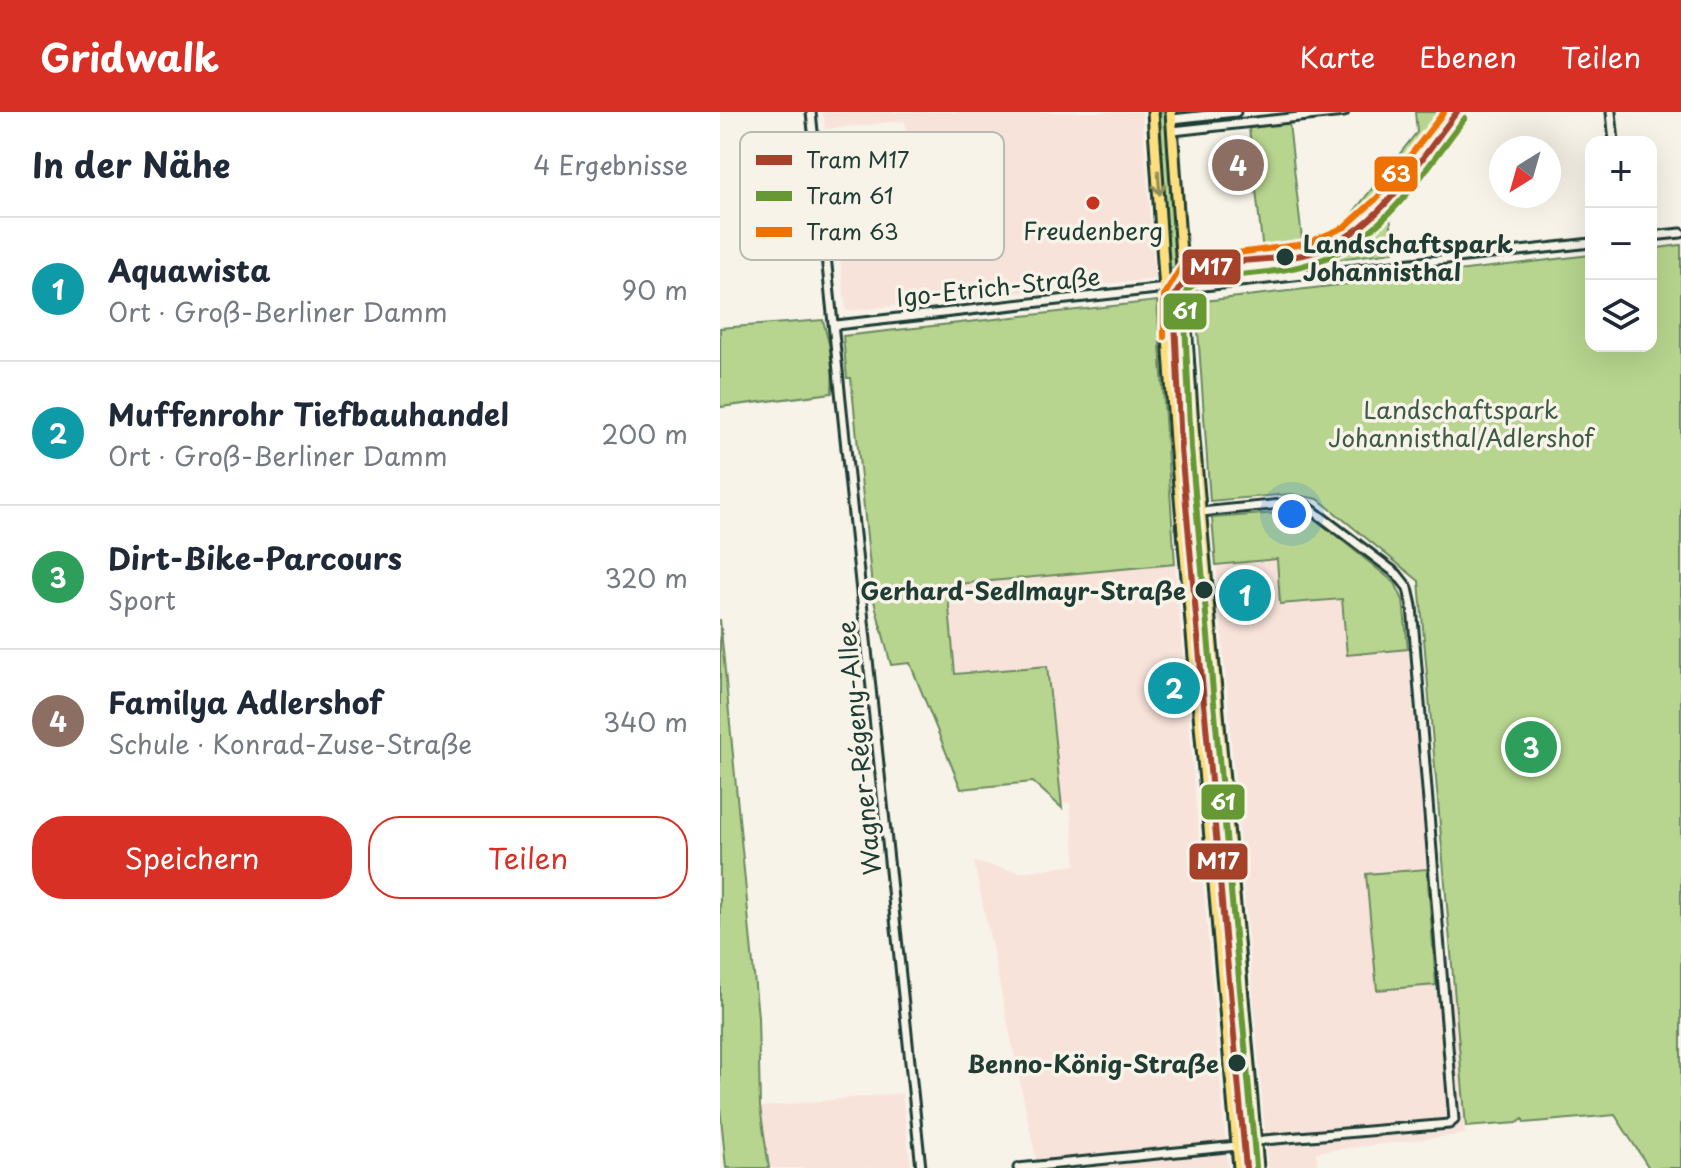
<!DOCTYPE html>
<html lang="de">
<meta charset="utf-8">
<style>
body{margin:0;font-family:"Playpen Sans",sans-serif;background:#f2f2f3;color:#1f2937}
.controls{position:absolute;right:24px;top:24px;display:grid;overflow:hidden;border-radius:16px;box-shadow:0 8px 32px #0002}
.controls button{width:72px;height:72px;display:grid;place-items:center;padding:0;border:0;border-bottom:2px solid #e0e1e3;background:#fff;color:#1f2937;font:40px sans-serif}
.compass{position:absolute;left:769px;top:24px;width:72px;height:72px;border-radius:50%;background:#fff;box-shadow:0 8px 32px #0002;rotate:217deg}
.you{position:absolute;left:572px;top:402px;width:28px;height:28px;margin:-20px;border:6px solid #fff;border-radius:50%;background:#1a73e8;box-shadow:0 0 0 12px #1a73e833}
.badge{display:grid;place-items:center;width:52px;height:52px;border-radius:50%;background:#d93025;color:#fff;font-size:26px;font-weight:700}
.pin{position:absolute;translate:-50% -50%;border:4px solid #fff;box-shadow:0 2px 8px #0006}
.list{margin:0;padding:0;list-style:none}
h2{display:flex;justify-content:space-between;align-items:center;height:104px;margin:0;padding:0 32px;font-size:34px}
h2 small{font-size:26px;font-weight:400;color:#747a83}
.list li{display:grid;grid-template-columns:52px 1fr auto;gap:24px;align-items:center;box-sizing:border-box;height:144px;padding:0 32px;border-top:2px solid #e0e1e3}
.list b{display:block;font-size:30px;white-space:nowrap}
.list p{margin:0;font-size:26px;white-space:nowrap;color:#747a83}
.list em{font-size:26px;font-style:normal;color:#747a83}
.actions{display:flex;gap:16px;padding:24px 32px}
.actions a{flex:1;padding:18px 0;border:2px solid #d93025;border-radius:32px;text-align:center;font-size:28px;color:#d93025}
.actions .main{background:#d93025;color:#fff}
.icon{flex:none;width:44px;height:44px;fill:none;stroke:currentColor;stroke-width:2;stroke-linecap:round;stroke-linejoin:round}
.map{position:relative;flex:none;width:961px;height:1056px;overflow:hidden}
header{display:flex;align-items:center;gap:48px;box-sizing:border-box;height:112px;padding:0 40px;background:#d93025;color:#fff}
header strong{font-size:38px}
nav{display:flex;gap:44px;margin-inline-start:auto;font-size:28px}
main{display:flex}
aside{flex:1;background:#fff}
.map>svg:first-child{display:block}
</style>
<header>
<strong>Gridwalk</strong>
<nav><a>Karte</a><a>Ebenen</a><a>Teilen</a></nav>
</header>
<main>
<aside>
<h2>In der Nähe<small>4 Ergebnisse</small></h2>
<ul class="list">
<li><span class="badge" style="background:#0f9aa8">1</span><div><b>Aquawista</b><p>Ort · Groß-Berliner Damm</p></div><em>90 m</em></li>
<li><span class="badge" style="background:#0f9aa8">2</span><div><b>Muffenrohr Tiefbauhandel</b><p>Ort · Groß-Berliner Damm</p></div><em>200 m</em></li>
<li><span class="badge" style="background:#2e9e5b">3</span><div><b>Dirt-Bike-Parcours</b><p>Sport</p></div><em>320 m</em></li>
<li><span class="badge" style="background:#8d6e63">4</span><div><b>Familya Adlershof</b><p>Schule · Konrad-Zuse-Straße</p></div><em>340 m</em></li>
</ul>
<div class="actions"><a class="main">Speichern</a><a>Teilen</a></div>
</aside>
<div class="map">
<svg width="961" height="1056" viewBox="0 0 961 1056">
<rect width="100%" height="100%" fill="#f7f3e8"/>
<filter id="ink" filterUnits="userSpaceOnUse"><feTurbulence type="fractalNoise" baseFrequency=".0125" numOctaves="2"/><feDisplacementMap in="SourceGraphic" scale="16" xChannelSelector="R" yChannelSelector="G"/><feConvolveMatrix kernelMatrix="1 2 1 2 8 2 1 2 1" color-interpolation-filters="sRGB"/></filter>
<g filter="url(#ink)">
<!-- built -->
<g fill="#f8e3db">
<polygon points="103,0 422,0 435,167 126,199 115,102 194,94 185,9 105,17"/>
<polygon points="558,447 622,487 627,542 688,537 707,757 646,762 658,878 734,872 745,1022 764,1020 596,1040 598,1056 548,1056 496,453"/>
<polygon points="455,452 508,1056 318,1056 254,750 300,760 356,753 350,691 342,691 327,554 235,562 227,472"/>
<polygon points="182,981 191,1056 49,1056 40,995"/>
</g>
<!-- green -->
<g fill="#b7d58e" stroke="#6b8961" stroke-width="2">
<polygon points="436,0 448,0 461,155 448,157"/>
<path d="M 695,0 L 734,0 C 694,51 657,116 593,138 L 592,125 L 616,122 L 697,20 Z"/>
<polygon points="569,11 583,136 543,140 529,16"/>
<polygon points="669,95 674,140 595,150 642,123"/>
<polygon points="961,133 961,1056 929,1056 895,1003 804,1011 803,1007 797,1011 746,1015 699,469 598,387 571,382 490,389 476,190 871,143 871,234 931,234 931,137"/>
<polygon points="437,189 455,452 227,473 235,562 327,554 342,696 313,670 241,677 190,551 171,553 153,485 131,266 127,266 123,224"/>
<polygon points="103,208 113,248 112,281 0,295 0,216"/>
<polygon points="454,254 458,254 461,271 463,254 466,254 469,303 462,304 465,348 468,348 468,340 472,340 482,461 470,462 467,430 474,429 472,395 464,395"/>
<polygon points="569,400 594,406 675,471 683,488 688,537 627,543 622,487 560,492 557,447 496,453 492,406"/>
<polygon points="0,507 38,905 40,995 49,1056 6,1056 0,995"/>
<polygon points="490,546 510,779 507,783 498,781 478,552 481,547"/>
<polygon points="707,757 716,873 657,878 646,762"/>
<polygon points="511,790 524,934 515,934 511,931 499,791"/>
</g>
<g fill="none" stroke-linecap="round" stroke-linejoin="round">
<!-- minor casing -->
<g stroke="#1f3d34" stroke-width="13">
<g id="minor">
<polyline points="91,0 201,1056"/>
<polyline points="891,0 894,30"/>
<polyline points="452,7 516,0"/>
<polyline points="453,19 624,0"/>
<polyline points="931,124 961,121"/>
<polyline points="466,176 871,131"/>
<polyline points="116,213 446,176"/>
<polyline points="298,1056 517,1034 544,1028 729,1012 734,1008 692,494 688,476 677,462 587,394 571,391 481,400"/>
</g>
</g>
<!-- major casing -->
<g stroke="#1f3d34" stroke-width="15">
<g id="major">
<polyline points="433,0 455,329 519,1056"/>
<polyline points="451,0 474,327 538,1056"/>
</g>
</g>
<!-- minor -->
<use href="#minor" stroke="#f7f3e8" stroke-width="7"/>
<!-- major -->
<use href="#major" stroke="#fddf80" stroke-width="9"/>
<!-- tram -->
<polyline stroke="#1f3d34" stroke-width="2" points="463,226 461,256 469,418"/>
<!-- tram-1 casing -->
<g stroke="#f7f3e8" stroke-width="12">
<path id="tram-1" d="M 526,1056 L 461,337 L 454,186 C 475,138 543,153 587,142 C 656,125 696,52 737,0"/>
</g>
<!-- tram-2 casing -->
<g stroke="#f7f3e8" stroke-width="12">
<path id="tram-2" d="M 536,1055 L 471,336 L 464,188 L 469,176 L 482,167 C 517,162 558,162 592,151 C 662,130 702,61 745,6"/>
</g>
<!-- tram-3 casing -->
<g stroke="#f7f3e8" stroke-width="12">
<polyline id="tram-3" points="444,225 444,184 461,155 487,145 585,132 625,115 657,86 724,0"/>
</g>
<!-- tram-1 -->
<use href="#tram-1" stroke="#a6422a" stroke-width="6"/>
<!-- tram-2 -->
<use href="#tram-2" stroke="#693" stroke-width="6"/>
<!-- tram-3 -->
<use href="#tram-3" stroke="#ee7203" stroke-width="6"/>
</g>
<!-- one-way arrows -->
<defs><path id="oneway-shaft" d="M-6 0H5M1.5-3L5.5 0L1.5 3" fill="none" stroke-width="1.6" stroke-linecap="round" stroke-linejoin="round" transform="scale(2)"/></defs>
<use stroke="#8e8e5a" href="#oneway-shaft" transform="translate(439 71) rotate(86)"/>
</g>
<!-- markers -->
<circle fill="#c8321e" stroke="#f7f3e8" stroke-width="3" cx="373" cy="91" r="8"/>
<g fill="#1f3d34" stroke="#f7f3e8" stroke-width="3">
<circle cx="565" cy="145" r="10"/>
<circle cx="484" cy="478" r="10"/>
<circle cx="517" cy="951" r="10"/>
</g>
<g text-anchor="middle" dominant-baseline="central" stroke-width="7" stroke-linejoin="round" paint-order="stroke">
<!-- poi labels -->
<g font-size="24" fill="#1f3d34" stroke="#f7f3e8">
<text x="373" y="118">Freudenberg</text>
</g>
<!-- stop labels -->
<g font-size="24" font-weight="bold" fill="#1f3d34" stroke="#f7f3e8" text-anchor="end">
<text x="583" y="131" text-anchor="start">Landschaftspark<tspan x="583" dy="28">Johannisthal</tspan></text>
<text x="466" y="478">Gerhard-Sedlmayr-Straße</text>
<text x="499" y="951">Benno-König-Straße</text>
</g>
<!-- street labels -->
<g font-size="24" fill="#1f3d34" stroke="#f7f3e8">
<text transform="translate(278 174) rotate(-6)">Igo-Etrich-Straße</text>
<text transform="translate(138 636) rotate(-96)">Wagner-Régeny-Allee</text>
</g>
<!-- park labels -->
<g font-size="24" fill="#3d5b46" stroke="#f7f3e8">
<text x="741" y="297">Landschaftspark<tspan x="741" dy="28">Johannisthal/Adlershof</tspan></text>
</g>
</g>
<!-- legend -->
<rect x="20" y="20" width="264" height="128" rx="12" fill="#f7f3e8" stroke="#b6bcb2" stroke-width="2"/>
<rect x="36" y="43" width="36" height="10" fill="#a6422a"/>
<rect x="36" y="79" width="36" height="10" fill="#693"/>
<rect x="36" y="115" width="36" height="10" fill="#ee7203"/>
<g font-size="22" fill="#1f3d34">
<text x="86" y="56">Tram M17</text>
<text x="86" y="92">Tram 61</text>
<text x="86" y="128">Tram 63</text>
</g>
<g stroke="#f7f3e8" stroke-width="3">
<rect x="653" y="43" width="46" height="38" rx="8" fill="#ee7203"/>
<rect x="461" y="136" width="61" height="38" rx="8" fill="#a6422a"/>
<rect x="442" y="180" width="46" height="39" rx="8" fill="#693"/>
<rect x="480" y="671" width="46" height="38" rx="8" fill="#693"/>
<rect x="468" y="730" width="61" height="39" rx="8" fill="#a6422a"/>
</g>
<g font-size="22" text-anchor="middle" font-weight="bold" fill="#fff">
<text x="676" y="70">63</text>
<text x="491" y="163">M17</text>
<text x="465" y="207">61</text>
<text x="503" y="698">61</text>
<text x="498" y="757">M17</text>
</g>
</svg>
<div class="controls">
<button>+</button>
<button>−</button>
<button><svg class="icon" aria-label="layers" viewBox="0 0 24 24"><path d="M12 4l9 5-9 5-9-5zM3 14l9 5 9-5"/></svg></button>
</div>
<svg class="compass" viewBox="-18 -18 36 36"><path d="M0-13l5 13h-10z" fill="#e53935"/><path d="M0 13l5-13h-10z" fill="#747a83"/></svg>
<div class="you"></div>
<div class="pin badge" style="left:525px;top:483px;background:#0f9aa8">1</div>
<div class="pin badge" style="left:454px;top:576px;background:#0f9aa8">2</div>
<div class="pin badge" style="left:811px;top:635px;background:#2e9e5b">3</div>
<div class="pin badge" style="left:518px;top:53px;background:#8d6e63">4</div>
</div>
</main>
